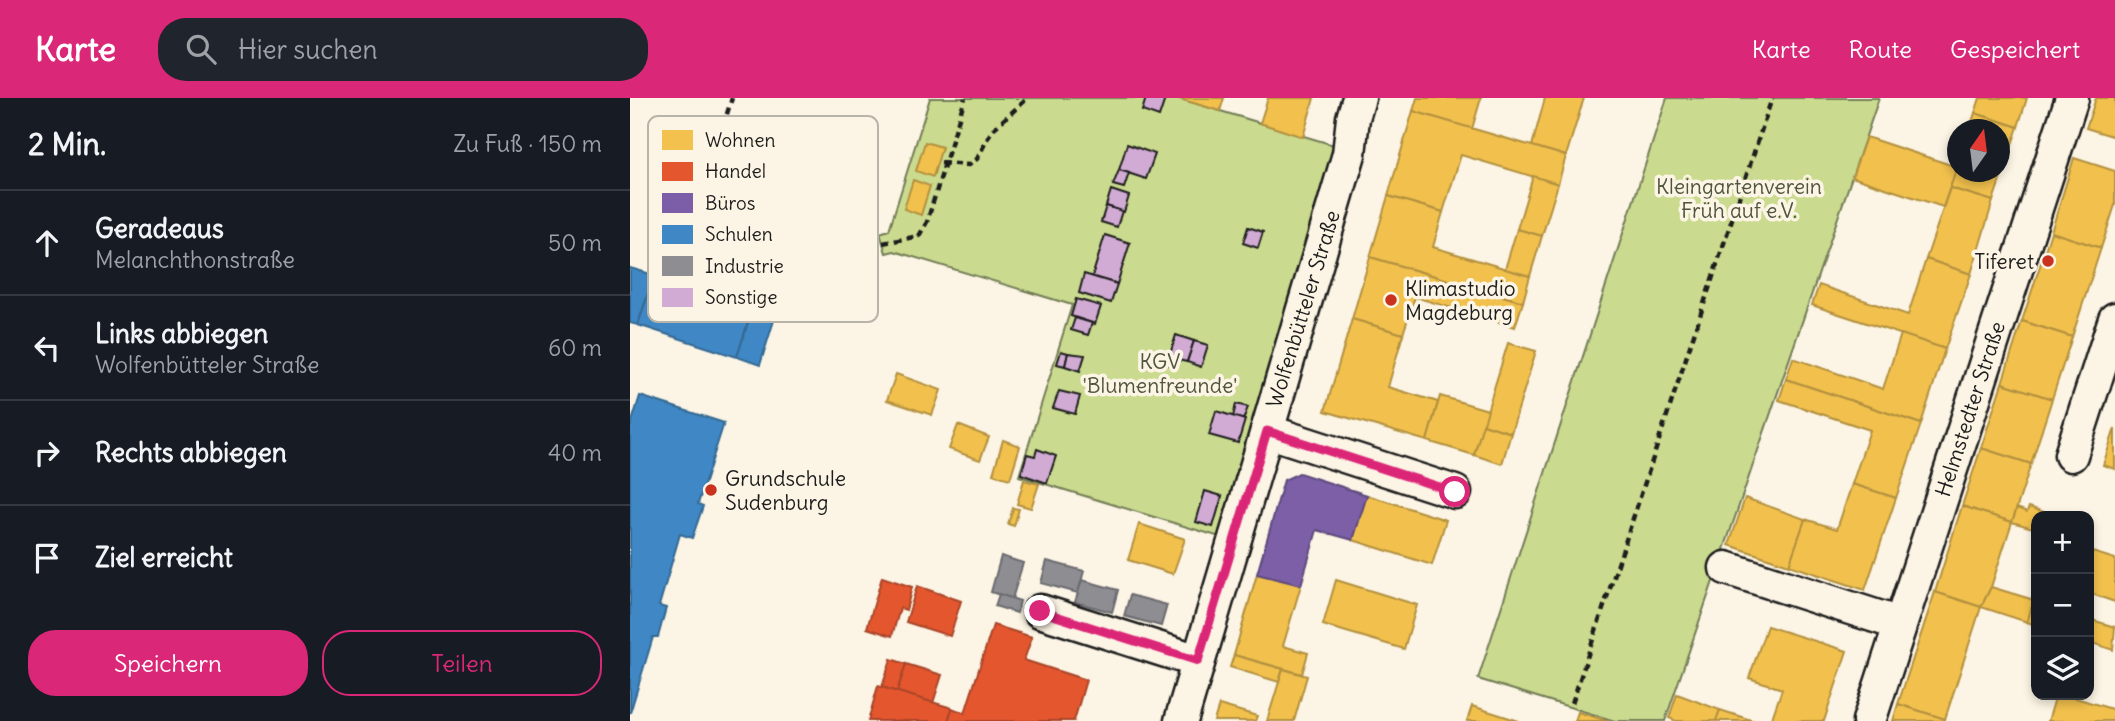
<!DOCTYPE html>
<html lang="de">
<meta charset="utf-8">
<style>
body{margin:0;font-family:Delius,sans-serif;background:#20242c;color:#f1f3f6}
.controls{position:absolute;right:21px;bottom:21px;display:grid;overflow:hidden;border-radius:14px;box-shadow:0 4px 10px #0003}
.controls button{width:63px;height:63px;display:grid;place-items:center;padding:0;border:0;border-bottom:2px solid #363941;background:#171b24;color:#f1f3f6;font:35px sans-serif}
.compass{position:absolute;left:1317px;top:21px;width:63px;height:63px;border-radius:50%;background:#171b24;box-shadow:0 4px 10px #0003;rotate:14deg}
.stop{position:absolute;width:21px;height:21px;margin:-16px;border:5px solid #db2777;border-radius:50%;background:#fff}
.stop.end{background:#db2777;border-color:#fff;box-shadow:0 2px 7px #0008}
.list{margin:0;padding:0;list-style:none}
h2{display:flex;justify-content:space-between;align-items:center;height:91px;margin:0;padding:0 28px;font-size:30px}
h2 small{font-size:23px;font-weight:400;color:#9ea1a6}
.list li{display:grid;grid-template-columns:46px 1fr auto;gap:21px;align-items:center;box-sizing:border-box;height:105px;padding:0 28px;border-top:2px solid #363941}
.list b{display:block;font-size:26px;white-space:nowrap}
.list p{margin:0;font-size:23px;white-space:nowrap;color:#9ea1a6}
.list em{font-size:23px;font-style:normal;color:#9ea1a6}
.actions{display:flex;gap:14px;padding:21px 28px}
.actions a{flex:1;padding:16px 0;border:2px solid #db2777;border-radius:28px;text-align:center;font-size:24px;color:#db2777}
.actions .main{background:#db2777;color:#fff}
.icon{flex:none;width:38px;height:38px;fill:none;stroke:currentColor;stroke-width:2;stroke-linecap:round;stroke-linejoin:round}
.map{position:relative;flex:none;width:1485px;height:623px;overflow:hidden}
header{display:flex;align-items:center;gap:42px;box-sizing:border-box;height:98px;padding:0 35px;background:#db2777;color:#fff}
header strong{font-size:33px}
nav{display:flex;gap:38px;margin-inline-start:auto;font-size:24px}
.search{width:490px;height:63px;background:#20242c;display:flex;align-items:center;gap:18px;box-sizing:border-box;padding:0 24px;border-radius:28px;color:#9ea1a6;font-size:26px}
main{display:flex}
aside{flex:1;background:#171b24}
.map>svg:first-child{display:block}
</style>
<header>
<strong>Karte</strong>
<div class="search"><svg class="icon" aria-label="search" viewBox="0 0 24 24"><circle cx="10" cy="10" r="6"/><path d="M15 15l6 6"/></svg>Hier suchen</div>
<nav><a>Karte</a><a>Route</a><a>Gespeichert</a></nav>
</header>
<main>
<aside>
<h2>2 Min.<small>Zu Fuß · 150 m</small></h2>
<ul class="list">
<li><svg class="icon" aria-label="ahead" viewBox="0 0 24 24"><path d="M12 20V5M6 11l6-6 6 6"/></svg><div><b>Geradeaus</b><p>Melanchthonstraße</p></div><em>50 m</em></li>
<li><svg class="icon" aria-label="left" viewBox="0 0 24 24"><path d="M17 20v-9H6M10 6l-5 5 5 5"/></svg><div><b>Links abbiegen</b><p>Wolfenbütteler Straße</p></div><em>60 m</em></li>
<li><svg class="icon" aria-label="right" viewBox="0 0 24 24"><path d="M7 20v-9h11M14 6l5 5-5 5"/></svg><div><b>Rechts abbiegen</b></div><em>40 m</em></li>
<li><svg class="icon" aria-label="arrive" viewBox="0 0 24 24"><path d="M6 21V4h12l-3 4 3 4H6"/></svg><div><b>Ziel erreicht</b></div></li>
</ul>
<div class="actions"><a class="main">Speichern</a><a>Teilen</a></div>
</aside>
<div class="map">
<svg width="1485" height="623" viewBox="0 0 1485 623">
<rect width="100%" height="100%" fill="#fcf5e5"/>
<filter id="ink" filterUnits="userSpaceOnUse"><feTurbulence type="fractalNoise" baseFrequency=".0143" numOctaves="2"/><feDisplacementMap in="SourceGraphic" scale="14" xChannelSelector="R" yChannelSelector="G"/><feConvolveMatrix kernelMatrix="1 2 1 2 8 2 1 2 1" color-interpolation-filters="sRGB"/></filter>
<g filter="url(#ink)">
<!-- green -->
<g fill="#cadb8f" stroke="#737c56" stroke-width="2">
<polygon points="300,0 547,0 707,48 590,439 389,378 442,207 264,153 256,155 250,135 259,132"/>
<polygon points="1037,0 1249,0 1035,623 985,623 848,581"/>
</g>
<!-- homes -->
<g fill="#f2c14e" stroke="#b2903f" stroke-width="2">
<polygon points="547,0 594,0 590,13"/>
<polygon points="638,0 684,0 673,39 630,25"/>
<polygon points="787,0 851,0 842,31 783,13"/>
<polygon points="915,0 954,0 936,58 902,48"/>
<polygon points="1350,0 1397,0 1388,29 1345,15"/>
<polygon points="1466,0 1485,0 1485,39 1456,30"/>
<polygon points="783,13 936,58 928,86 831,57 813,114 758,98"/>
<polygon points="1345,15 1388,29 1363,103 1320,90 1328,66 1328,74 1370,74 1370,32 1339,32"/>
<polygon points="1236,39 1327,69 1313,109 1222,79"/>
<polygon points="295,44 312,49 303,79 286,73"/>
<polygon points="1444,60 1485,73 1485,107 1471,150 1421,134"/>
<polygon points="903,78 928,86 912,138 887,131"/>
<polygon points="283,82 300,88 291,117 274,111"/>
<polygon points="1320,90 1363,103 1341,176 1296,161"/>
<polygon points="758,98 813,114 803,149 900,178 893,204 740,159"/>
<polygon points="887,131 912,138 900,178 875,171"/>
<polygon points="1421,134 1471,150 1442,239 1392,223"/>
<polygon points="740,159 893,204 885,229 785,199 773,236 722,221"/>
<polygon points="1296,161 1341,176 1315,251 1182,207 1189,187 1278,217"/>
<polygon points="722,221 773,236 758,289 808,304 797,343 695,313"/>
<polygon points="1392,223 1442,239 1422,301 1372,285"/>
<polygon points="1271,236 1315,251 1291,326 1156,281 1163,260 1253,291"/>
<polygon points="878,245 906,253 881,335 853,326"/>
<polygon points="266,276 311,292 302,317 257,302"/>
<polygon points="1156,281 1291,326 1266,400 1222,386 1240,332 1149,302"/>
<polygon points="1372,285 1422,301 1401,366 1351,350"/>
<polygon points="810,298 858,312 844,357 797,343"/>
<polygon points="853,326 881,335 872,366 844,357"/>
<polygon points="328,327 359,339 350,362 319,351"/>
<polygon points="1485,330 1485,371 1473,367"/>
<polygon points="373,342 390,348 380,381 363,376"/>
<polygon points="1351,350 1401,366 1382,424 1332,408"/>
<polygon points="394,382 409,386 401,410 387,406"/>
<polygon points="1222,386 1266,400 1235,492 1159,467 1175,421 1207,431"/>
<polygon points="737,397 816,422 802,467 723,442"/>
<polygon points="1115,400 1175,421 1159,467 1099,447"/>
<polygon points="1332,408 1382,424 1361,489 1351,509 1305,494"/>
<polygon points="1399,409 1426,418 1406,418 1406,431 1382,424 1387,410 1397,414"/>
<polygon points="383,410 389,411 384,428 378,426"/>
<polygon points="509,426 555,441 543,476 498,462"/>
<polygon points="1459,453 1485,461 1485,504 1459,495"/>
<polygon points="627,476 671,487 653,548 678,555 672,576 604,557"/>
<polygon points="706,482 787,507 774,551 693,527"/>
<polygon points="1361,489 1404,502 1397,524 1351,509"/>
<polygon points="1305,494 1351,509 1315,621 1268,606"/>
<polygon points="1404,502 1406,503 1406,527 1397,524"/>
<polygon points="1459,521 1485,529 1483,552 1459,544"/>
<polygon points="1137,528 1217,553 1194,623 1141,623 1152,591 1119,580"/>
<polygon points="604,557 653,571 649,584 600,569"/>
<polygon points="653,571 677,578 664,623 637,623"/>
<polygon points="1047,596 1090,612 1086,623 1046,623 1039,620"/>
<polygon points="1426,597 1436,597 1485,612 1485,623 1418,623"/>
<polygon points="1268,606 1315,621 1314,623 1263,623"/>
<polygon points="589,607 627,618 625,623 584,623"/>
<polygon points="842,608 889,623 837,623"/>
<polygon points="1090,612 1124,623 1086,623"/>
<polygon points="948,614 978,623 945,623"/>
</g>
<!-- shops -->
<g fill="#e4572e" stroke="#a84529" stroke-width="2">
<polygon points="252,479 282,489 276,512 270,510 262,538 237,530"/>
<polygon points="287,488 331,503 320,538 276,524"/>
<polygon points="363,527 402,539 394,562 456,582 444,623 318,623 322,610 335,615"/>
<polygon points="261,561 276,566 267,594 252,589"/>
<polygon points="276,566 312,577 303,605 267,594"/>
<polygon points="248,588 322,610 318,623 238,623"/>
</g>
<!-- offices -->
<polygon fill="#7b5ea7" stroke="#5e4a7d" stroke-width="2" points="669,375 737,397 723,442 687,432 671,487 627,476 654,382"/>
<!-- schools -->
<g fill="#3f88c5" stroke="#346892" stroke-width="2">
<polygon points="0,170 24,177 8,227 0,225"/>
<polygon points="24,177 123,209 107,259 8,227"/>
<polygon points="123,209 146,216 130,267 107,259"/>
<polygon points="10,298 94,325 68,406 73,408 62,440 50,436 29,508 36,510 28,539 23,539 0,615 0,330"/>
</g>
<!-- industry -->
<g fill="#8d8d92" stroke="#6b6b6f" stroke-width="2">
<polygon points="371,458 393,465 382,501 361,494"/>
<polygon points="417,463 454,473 448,495 411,485"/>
<polygon points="452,482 488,492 482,514 445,504"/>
<polygon points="369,496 390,503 387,515 365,508"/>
<polygon points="500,497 537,507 531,528 494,518"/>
</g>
<!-- building -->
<g fill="#d1abd4" stroke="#1c1c1c" stroke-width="2">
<polygon points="516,0 535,1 529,19 512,13"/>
<polygon points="497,46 525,56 516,81 489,72"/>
<polygon points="489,72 499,75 494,90 483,87"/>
<polygon points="481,92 499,98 494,114 476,108"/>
<polygon points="476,108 492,113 487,129 471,124"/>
<polygon points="618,129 633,134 628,150 613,145"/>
<polygon points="475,137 500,145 487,186 462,179"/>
<polygon points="454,176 487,186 481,205 449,195"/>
<polygon points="446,201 471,208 465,226 441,218"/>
<polygon points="445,220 462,225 458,237 441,232"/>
<polygon points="546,237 564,243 557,264 548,262 546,269 537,266"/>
<polygon points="564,243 578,247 571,269 557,264"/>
<polygon points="431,253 438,255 435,268 427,266"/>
<polygon points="438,255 455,257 450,273 435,268"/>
<polygon points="429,293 450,298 445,316 423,310"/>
<polygon points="606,306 618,309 613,322 603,319"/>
<polygon points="586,313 615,322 608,345 579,337"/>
<polygon points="407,351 426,358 417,385 391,376 397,356 405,358"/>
<polygon points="575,393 592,398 583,429 566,424"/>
</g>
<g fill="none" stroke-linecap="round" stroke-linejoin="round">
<!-- minor casing -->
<g stroke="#1c1c1c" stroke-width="37">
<g id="minor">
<polyline points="637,333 825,394"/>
<polyline points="1441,357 1485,221"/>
<polyline points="1096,470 1270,526"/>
<polyline points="410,513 568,563"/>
<polyline points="551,623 719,56 723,20 729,0"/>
<polyline points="1239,623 1442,0"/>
</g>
</g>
<!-- path -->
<g stroke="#1c1c1c" stroke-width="4.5" stroke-dasharray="7 5" stroke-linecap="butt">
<polyline points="311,65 339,67 347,61 362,32 398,0"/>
<polyline points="75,72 87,47 102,0"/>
<polyline points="253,145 289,138 297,124 335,0"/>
<polyline points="942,605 1142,0"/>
</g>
<!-- minor -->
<use href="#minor" stroke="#fcf5e5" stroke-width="32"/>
</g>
</g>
<g fill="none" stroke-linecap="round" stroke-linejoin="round" filter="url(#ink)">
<!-- route -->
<polyline stroke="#db2777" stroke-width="9" points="410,513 568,563 637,333 825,394"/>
</g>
<!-- markers -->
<g fill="#c8321e" stroke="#fcf5e5" stroke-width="2.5">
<circle cx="1418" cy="163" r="7"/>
<circle cx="761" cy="202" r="7"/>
<circle cx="81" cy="392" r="7"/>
</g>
<g text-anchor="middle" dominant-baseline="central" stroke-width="7" stroke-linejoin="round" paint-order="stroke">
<!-- park labels -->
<g font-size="21" fill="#50553e" stroke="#fcf5e5">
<text x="1109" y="88">Kleingartenverein<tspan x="1109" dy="24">Früh auf e.V.</tspan></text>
<text x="530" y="263">KGV<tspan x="530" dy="24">'Blumenfreunde'</tspan></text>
</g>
<!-- poi labels -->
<g font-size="21" fill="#1c1c1c" stroke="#fcf5e5" text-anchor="start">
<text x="1404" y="163" text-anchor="end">Tiferet</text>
<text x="775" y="190">Klimastudio<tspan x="775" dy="24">Magdeburg</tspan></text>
<text x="95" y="380">Grundschule<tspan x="95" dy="24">Sudenburg</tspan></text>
</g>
<!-- street labels -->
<g font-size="21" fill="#1c1c1c" stroke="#fcf5e5">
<text transform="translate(673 211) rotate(-73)">Wolfenbütteler Straße</text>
<text transform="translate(1340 311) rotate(-72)">Helmstedter Straße</text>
</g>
</g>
<!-- legend -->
<rect x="18" y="18" width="230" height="206" rx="10" fill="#fcf5e5" stroke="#b9b4a9" stroke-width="2"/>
<rect x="32" y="32" width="31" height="20" fill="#f2c14e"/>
<rect x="32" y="64" width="31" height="19" fill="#e4572e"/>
<rect x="32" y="95" width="31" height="20" fill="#7b5ea7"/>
<rect x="32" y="127" width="31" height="19" fill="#3f88c5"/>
<rect x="32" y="158" width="31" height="20" fill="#8d8d92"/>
<rect x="32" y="190" width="31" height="19" fill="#d1abd4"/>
<g font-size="19" fill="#1c1c1c">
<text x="75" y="49">Wohnen</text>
<text x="75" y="80">Handel</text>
<text x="75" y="112">Büros</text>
<text x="75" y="143">Schulen</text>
<text x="75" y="175">Industrie</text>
<text x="75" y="206">Sonstige</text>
</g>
</svg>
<div class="controls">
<button>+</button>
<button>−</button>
<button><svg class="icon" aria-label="layers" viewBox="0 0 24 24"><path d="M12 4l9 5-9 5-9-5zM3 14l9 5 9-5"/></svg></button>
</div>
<svg class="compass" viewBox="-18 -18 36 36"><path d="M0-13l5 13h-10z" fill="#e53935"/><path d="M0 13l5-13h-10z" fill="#9ea1a6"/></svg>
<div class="stop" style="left:825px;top:394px"></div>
<div class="stop end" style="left:410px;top:513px"></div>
</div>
</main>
